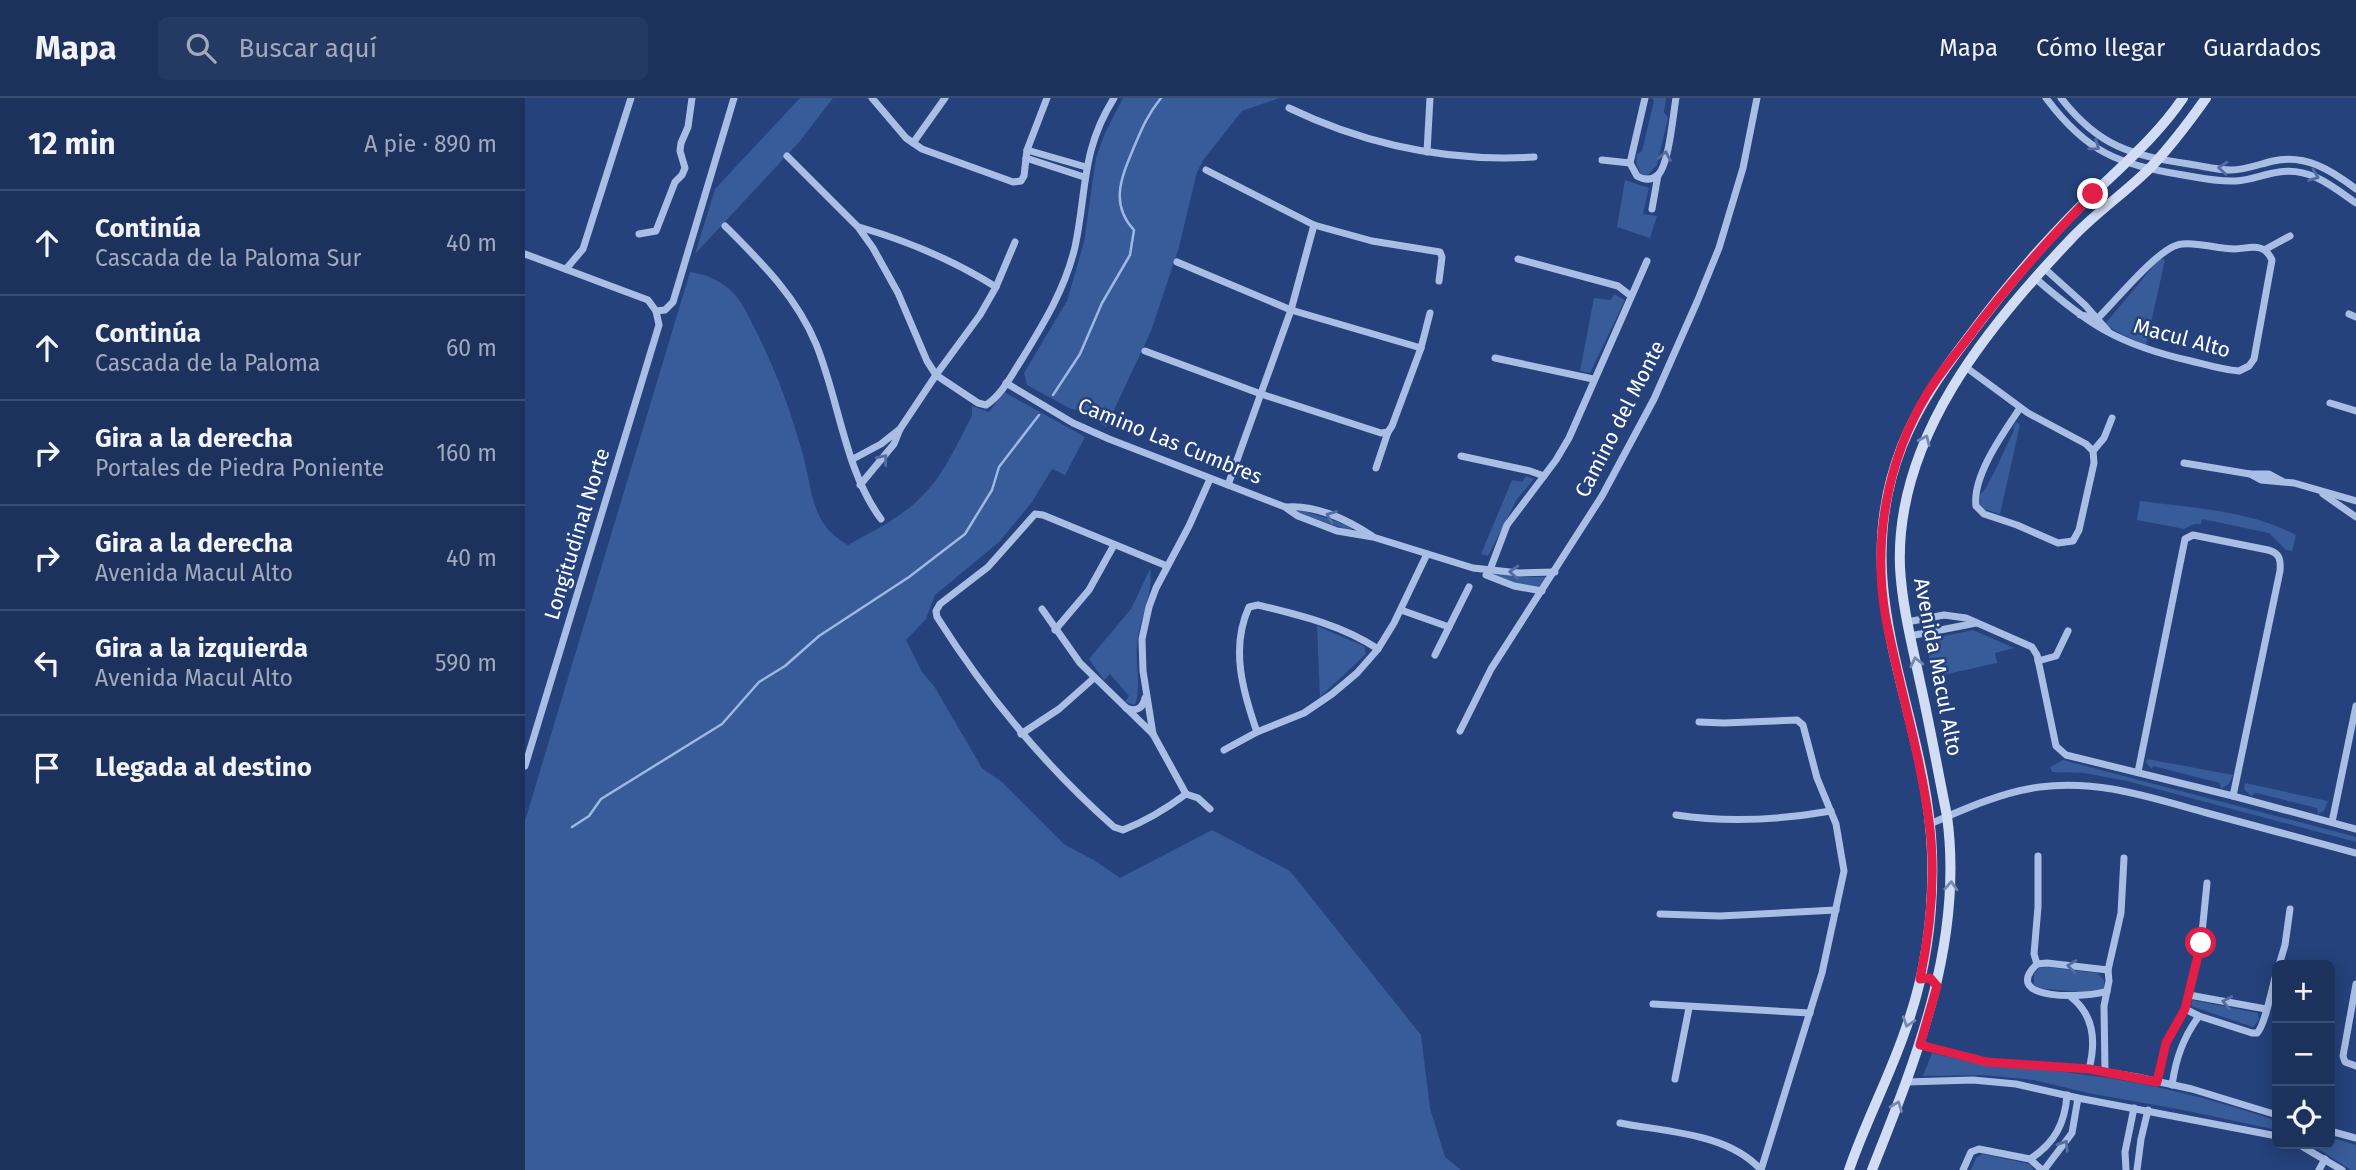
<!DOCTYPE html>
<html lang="es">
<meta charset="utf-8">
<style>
body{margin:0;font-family:"Fira Sans",sans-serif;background:#253a63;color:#f1f3f6}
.controls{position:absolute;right:21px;bottom:21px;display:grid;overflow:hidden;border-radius:10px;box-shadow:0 4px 18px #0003}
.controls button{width:63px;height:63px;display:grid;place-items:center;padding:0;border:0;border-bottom:2px solid #3a4d72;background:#1c325d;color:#f1f3f6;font:35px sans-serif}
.stop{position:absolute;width:21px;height:21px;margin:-16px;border:5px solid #e11d48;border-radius:50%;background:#fff}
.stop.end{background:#e11d48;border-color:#fff;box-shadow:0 2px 7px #0008}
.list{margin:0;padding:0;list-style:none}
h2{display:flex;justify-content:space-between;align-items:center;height:91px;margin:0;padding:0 28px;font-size:30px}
h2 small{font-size:23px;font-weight:400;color:#a0aabc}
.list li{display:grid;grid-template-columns:46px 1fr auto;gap:21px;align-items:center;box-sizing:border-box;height:105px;padding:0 28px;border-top:2px solid #3a4d72}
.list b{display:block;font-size:26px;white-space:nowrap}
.list p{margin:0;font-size:23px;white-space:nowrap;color:#a0aabc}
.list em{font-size:23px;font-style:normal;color:#a0aabc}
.icon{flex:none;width:38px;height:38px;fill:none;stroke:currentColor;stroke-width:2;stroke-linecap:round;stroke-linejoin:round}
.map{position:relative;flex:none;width:1831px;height:1072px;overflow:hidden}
header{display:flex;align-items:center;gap:42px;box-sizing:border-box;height:98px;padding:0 35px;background:#1c325d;border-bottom:2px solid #3a4d72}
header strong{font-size:33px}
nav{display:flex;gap:38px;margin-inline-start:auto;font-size:24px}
.search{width:490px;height:63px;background:#253a63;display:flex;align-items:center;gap:18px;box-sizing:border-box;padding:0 24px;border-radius:10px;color:#a0aabc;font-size:26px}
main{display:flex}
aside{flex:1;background:#1c325d}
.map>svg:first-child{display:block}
</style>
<header>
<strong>Mapa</strong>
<div class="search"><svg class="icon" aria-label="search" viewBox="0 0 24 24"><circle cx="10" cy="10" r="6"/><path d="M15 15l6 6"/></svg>Buscar aquí</div>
<nav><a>Mapa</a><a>Cómo llegar</a><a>Guardados</a></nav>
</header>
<main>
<aside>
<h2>12 min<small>A pie · 890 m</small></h2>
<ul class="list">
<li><svg class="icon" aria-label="ahead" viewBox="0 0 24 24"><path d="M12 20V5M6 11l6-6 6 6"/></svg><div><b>Continúa</b><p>Cascada de la Paloma Sur</p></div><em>40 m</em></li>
<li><svg class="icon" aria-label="ahead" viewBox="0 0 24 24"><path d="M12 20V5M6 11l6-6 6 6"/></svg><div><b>Continúa</b><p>Cascada de la Paloma</p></div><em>60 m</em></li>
<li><svg class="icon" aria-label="right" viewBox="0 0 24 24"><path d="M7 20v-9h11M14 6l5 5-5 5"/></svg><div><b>Gira a la derecha</b><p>Portales de Piedra Poniente</p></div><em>160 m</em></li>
<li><svg class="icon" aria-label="right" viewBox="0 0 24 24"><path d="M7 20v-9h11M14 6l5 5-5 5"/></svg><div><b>Gira a la derecha</b><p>Avenida Macul Alto</p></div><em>40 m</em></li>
<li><svg class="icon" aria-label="left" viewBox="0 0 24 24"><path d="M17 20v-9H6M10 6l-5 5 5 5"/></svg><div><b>Gira a la izquierda</b><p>Avenida Macul Alto</p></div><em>590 m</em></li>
<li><svg class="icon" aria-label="arrive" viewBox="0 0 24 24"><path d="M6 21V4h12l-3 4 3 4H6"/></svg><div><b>Llegada al destino</b></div></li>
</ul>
</aside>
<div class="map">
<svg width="1831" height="1072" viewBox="0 0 1831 1072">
<rect width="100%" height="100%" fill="#25427c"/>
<!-- green -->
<g fill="#385b99">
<polygon points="275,0 308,0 275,43 170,156 190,91"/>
<polygon points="598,0 754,0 717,13 679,61 672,74 654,149 626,233 581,329 554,312 546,311 502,287 499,275 542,203 559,144 571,60 580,35"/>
<polygon points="1127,0 1141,0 1139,14 1143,20 1132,67 1122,78 1115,75 1111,64 1112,56 1117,53 1129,3"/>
<polygon points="1100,82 1124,90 1118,116 1132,118 1125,140 1092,129"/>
<polygon points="1635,160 1640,162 1621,247 1596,236 1580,226"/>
<path d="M 165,174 C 179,176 193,181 204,191 C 217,202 222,216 230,231 C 251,272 267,316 279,361 C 288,397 287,427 323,447 C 350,432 381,417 401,394 C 421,373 433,343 447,318 L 447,308 L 464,314 L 479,294 L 560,339 L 540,377 L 527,371 L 507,404 L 474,444 L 410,497 L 401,521 L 381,542 L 397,574 L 409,588 L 457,670 L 477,684 L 540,747 L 569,762 L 595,780 L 687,732 L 765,773 L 896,937 L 905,1010 L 920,1059 L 936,1072 L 0,1072 L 0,723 Z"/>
<polygon points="1089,196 1100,202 1065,275 1055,273 1069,200 1086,202"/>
<path d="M 1491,324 L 1495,327 L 1475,416 L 1459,411 L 1455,407 L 1455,397 C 1463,392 1482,345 1489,333 L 1488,330 Z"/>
<polygon points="1001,378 1009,381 992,401 963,458 956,456 987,382 997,384"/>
<path d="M 1615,403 C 1667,410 1724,412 1771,437 L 1767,453 L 1761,452 L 1744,435 L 1677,421 L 1676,426 L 1669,426 L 1659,431 L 1612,422 Z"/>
<polygon points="774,411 828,429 826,433 773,415"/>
<path d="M 625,471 C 629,496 614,521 612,547 C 610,567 617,588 610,607 L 600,604 L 604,598 L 585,576 L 579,582 L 564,561 L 606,511 Z"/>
<polygon points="968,473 990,479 1021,479 1015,490 995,487 967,476"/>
<polygon points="792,528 839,548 841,556 795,599"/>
<polygon points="1448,532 1489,550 1470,555 1472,565 1409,579 1400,542"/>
<polygon points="1622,661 1708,677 1704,686 1696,691 1695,685 1628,668 1627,671 1621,665"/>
<polygon points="1538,662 1831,739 1831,744 1602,683 1559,675 1527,674 1525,669"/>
<polygon points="1720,685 1803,703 1799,713 1793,716 1792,710 1731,695 1726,698 1719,691"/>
<polygon points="1522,869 1572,875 1579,882 1579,889 1576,892 1554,894 1512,890 1509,886 1509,876 1514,870"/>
<polygon points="1667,902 1733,915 1734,922 1728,929 1666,908"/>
<path d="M 1407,955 C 1456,968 1505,969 1555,976 C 1622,984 1688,1001 1752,1023 L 1752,1032 L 1658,1012 L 1563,995 L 1509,982 L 1458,977 L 1398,978 Z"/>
<polygon points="1805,1039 1831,1047 1831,1072 1826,1072 1786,1046 1805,1046"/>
<polygon points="1457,1056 1505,1066 1509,1072 1446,1072 1451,1060"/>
</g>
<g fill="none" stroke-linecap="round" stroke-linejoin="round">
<!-- stream -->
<g stroke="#9db8e5" stroke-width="2.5">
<path d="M 528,297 L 555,256 L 577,205 L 605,157 L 609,132 C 584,105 597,78 609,49 C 617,30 623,16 636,0"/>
<polyline points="47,729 64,718 76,701 197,626 234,584 260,568 294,538 384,479 440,436 467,392 474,369 514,317"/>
</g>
<!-- street -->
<g stroke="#a9bee5" stroke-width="7">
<polyline points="347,0 381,40 397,51 488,84 496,83 499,78 502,52 522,0"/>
<path d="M 1120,0 L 1105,65 L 1112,78 C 1119,82 1126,83 1133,77 C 1144,66 1148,17 1151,0"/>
<path d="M 1521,0 C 1562,55 1593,66 1658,77 C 1675,80 1693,84 1711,83 C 1726,82 1739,76 1754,74 C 1785,69 1807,88 1831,105"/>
<path d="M 1536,0 C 1574,49 1606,57 1664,66 C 1678,68 1692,72 1706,72 C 1720,72 1735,66 1748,63 C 1781,56 1806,72 1831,91"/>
<path d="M 764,10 C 841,47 924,64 1009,59"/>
<polyline points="388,45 420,0"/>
<polyline points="502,52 561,69"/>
<polyline points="902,54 905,0"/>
<path d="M 262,58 L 333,129 L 348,150 L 373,195 L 402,263 L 411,277 L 453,305 L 461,307 C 477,297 487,276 497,261 C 519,225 540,191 550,149 C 562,93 556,52 589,0"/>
<polyline points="501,60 559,79"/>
<polyline points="1077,62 1105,65"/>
<polyline points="681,72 789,127 847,143 915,154 917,159 914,183"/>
<polyline points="1127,111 1133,77"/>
<path d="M 200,128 C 236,164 271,198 291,246 C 314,302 320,373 356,421"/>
<path d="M 334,129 C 383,143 428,162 471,189"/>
<polyline points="114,136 131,133 150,84 157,77 160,70 155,53 156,45 163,29 167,0"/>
<polyline points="1741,151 1765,138"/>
<polyline points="0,156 123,202 131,213 134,227 0,668"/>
<polyline points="993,161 1093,188 1106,198"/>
<polyline points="652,164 766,212 896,250"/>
<polyline points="1519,170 1560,207 1583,233"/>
<polyline points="41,171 58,151 106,0"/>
<path d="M 1510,180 C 1565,228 1595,247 1666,263 C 1682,267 1698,272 1714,273 L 1724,268 L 1729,261 L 1747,162 C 1739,144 1726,150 1710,151 C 1692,151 1674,144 1657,146 C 1635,147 1590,204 1573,220 L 1555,217"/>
<polyline points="131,213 140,212 148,204 209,0"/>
<polyline points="1824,216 1831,219"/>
<polyline points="620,253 736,296 856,335 863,334"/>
<polyline points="970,260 1068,281"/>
<path d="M 1442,270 L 1503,315 L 1561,346 L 1568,353 L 1569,365 L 1554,432 L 1548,443 L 1533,445 L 1492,427 L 1459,416 L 1451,408 C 1447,378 1479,334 1495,310"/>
<polyline points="481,285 548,325 584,341 760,409 773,418 812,433 848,439 948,470 994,475 1030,474"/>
<polyline points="1805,305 1831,313"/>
<polyline points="1568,353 1579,340 1587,320"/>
<polyline points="936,358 1005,373 1019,378"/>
<polyline points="328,361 356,346 375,331"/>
<polyline points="1659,365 1725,376 1744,376 1757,383"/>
<polyline points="851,370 863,334 867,328 896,250 905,215"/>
<polyline points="1725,376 1736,382 1769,385 1831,403"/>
<polyline points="685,381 664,428 631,490 624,509 617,541 618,573 628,636 661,696 673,700 685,711"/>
<polyline points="335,387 369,346 375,331 411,277 455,217 471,189 490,144"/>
<polyline points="703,387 766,212 789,127"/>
<polyline points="1798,396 1831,419"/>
<path d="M 761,409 C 790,406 823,422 847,438"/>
<path d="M 642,468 L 518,417 L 510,416 L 463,469 L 415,506 L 411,513 L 412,519 C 462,598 519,667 589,729 L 598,732 C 621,723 641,711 661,696"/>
<polyline points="961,477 989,488 1017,493"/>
<polyline points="963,477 982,427 1031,362 1044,340 1122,163"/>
<polyline points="517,511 555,565 628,636"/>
<polyline points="876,512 924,529"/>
<polyline points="1382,524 1419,517 1441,520 1507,549 1512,557 1531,648 1541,657 1708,698 1831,731"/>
<polyline points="530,532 564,492 589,447"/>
<polyline points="1385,538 1451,525"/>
<polyline points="910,557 944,489"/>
<polyline points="1513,563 1531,558 1543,533"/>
<path d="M 601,610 C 610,614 618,611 620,600"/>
<polyline points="1174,624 1199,625 1272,622 1278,627 1292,680 1311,726 1319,773 1297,875 1236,1072"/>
<polyline points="935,633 966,571 1077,398 1129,301 1172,204 1194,150 1218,70 1232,0"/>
<path d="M 732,634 C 718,594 705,550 724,509 L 733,507 C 774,517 817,527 853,551"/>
<polyline points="496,636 534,611 569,580"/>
<polyline points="699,652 732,634 779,615 807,596 832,575 853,551 869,525 902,456"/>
<path d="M 1613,674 L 1660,441 L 1668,437 L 1743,452 C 1755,455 1756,462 1755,473 L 1708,698"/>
<path d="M 1151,717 C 1204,725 1254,722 1306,713"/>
<polyline points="1807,724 1831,608"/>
<path d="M 1405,726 C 1439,711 1477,694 1515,689 C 1573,681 1627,700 1682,715 C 1732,728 1781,742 1831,755"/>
<polyline points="1135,816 1195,818 1311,812"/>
<polyline points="1512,866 1509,856 1513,809 1513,758"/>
<path d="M 1512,866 C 1473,904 1565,900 1582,893"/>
<polyline points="1512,866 1522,865 1583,872"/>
<polyline points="1754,867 1760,847 1765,811"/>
<polyline points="1831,886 1818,958 1820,964 1831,968"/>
<polyline points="1664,897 1741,911"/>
<path d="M 1546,899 C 1569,917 1571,944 1564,971"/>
<polyline points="1128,906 1285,915"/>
<path d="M 1660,911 L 1674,918 L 1727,935 L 1732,935 C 1740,928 1748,886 1752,872"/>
<polyline points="1395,947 1462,964 1564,971 1612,979 1667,991 1752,1017"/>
<polyline points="1580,973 1579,908 1584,883 1583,872 1596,815 1599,760"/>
<polyline points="1150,981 1164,910"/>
<polyline points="1632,983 1641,945 1660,911 1676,845 1682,785"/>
<polyline points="1381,984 1448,982 1491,986 1553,1000 1752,1038"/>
<path d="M 1647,987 C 1651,960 1658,940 1674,918"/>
<path d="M 1095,1025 C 1141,1034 1203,1035 1236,1072"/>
<polyline points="1805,1033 1831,1040"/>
<polyline points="1773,1046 1817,1072"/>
<polyline points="1505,1061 1517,1072"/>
<path d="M 1438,1072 L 1446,1054 L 1454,1051 L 1505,1061 C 1530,1045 1540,1025 1542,997"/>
<polyline points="1519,1072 1547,1035 1553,1000"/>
<polyline points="1601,1072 1600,1054 1609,1010"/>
<polyline points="1612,1072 1616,1041 1623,1012"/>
<polyline points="1794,1072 1800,1061"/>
</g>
<!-- secondary -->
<g stroke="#d2ddf4" stroke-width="10">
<path d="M 1324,1072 C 1340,1025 1364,980 1380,933 C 1401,876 1409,816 1407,755 C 1402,612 1319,495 1377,348 C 1393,308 1416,275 1442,241 C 1480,190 1522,140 1568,96 C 1600,65 1633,37 1658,0"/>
<path d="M 1347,1072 C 1392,959 1439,843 1422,718 C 1413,674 1405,628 1395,584 C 1387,546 1377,508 1375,469 C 1370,341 1462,229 1546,141 C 1570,115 1600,95 1625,70 C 1645,49 1664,24 1681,0"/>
</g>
</g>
<!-- one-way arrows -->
<defs><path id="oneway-chevron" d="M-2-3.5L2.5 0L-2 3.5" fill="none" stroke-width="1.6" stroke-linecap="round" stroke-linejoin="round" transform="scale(1.75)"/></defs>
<g stroke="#536da1">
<use href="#oneway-chevron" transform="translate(1570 48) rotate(36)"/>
<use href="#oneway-chevron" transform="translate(1140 58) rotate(-79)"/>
<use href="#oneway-chevron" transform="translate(1698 70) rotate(-175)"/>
<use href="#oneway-chevron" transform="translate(1789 78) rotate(21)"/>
<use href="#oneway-chevron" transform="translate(358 361) rotate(-51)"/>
<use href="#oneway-chevron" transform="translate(806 418) rotate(-159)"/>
<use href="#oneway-chevron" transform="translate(989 474) rotate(-177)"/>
<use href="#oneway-chevron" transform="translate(1547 868) rotate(-173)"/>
<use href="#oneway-chevron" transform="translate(1702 904) rotate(-169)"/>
<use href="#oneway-chevron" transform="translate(1539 1047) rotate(-57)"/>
</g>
<g stroke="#7388b2">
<use href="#oneway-chevron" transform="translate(1400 342) rotate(-66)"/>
<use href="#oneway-chevron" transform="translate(1391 564) rotate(-103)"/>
<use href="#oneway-chevron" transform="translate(1426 788) rotate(-87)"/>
<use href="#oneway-chevron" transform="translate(1383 924) rotate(108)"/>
<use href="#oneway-chevron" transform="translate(1372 1008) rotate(-69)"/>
</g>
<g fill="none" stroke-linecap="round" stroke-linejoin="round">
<!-- route -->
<path stroke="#e11d48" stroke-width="9" d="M 1568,96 C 1523,142 1481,189 1443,240 C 1429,258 1414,276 1402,296 C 1362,362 1347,444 1361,521 C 1374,588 1395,655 1404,723 C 1411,776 1406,829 1395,881 L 1405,880 L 1412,888 L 1395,947 L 1462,964 L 1564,971 L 1632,984 L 1641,945 L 1660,911 L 1676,845"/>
</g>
<g text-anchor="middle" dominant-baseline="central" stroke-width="5" stroke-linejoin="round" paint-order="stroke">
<!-- street labels -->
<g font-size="21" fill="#fff" stroke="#25427c">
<text transform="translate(1657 240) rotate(15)">Macul Alto</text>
<text transform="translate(1095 321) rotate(-63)">Camino del Monte</text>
<text transform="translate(645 343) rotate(22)">Camino Las Cumbres</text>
<text transform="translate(52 436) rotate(-73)">Longitudinal Norte</text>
<text transform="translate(1413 569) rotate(79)">Avenida Macul Alto</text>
</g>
</g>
</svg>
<div class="controls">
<button>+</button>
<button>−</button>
<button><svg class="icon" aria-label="locate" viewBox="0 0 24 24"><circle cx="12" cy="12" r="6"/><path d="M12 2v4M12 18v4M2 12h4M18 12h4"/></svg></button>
</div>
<div class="stop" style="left:1676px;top:845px"></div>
<div class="stop end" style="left:1568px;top:96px"></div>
</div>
</main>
